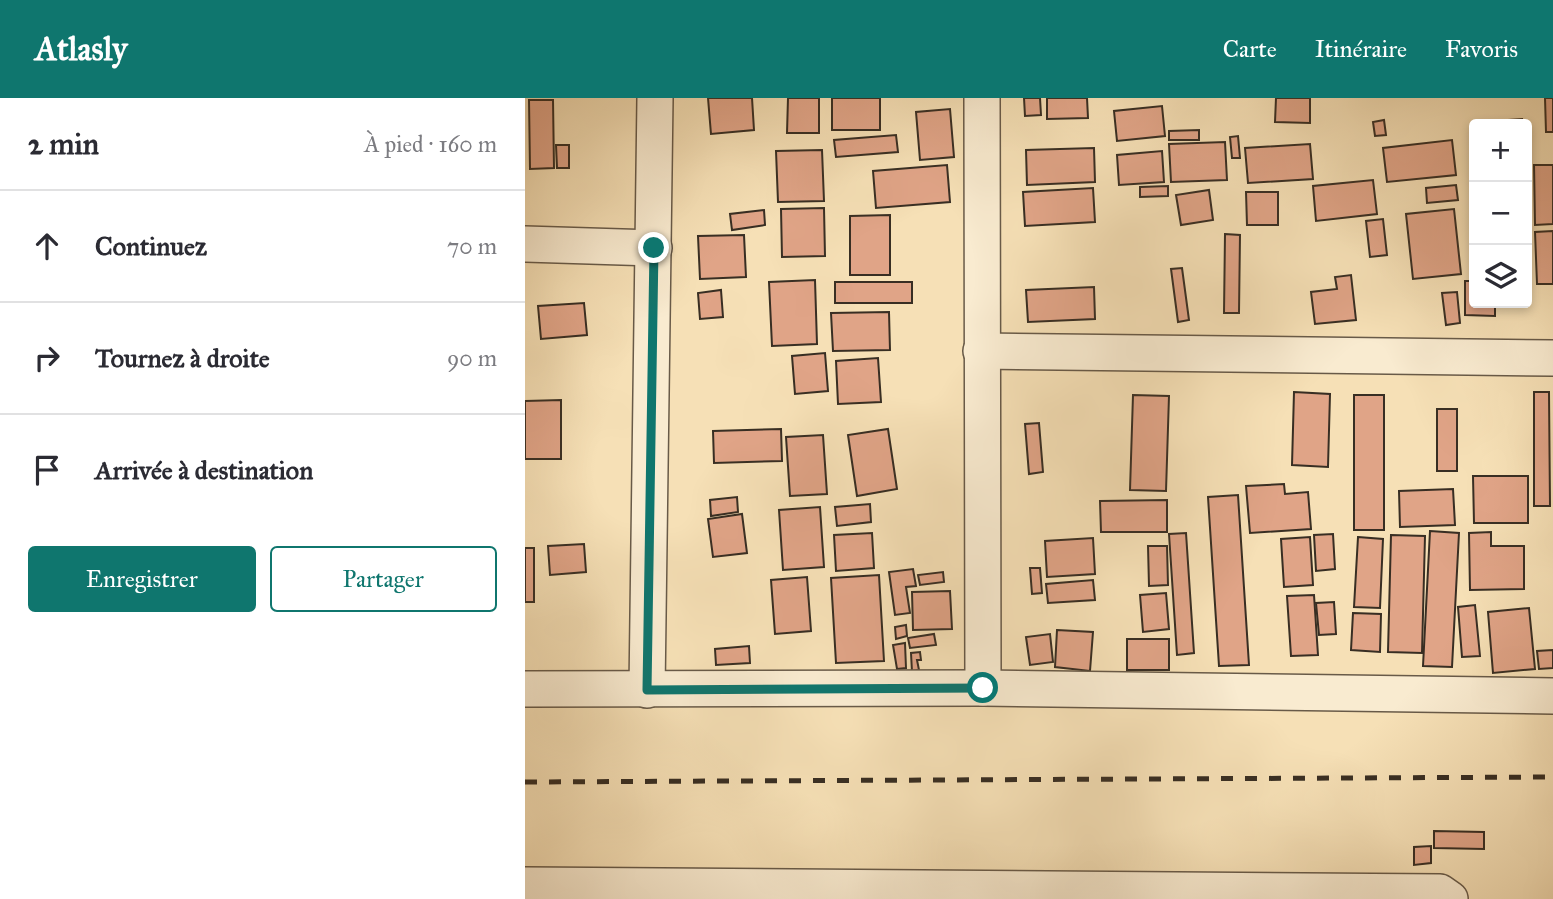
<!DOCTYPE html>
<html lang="fr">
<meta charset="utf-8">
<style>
body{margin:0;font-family:"IM FELL Great Primer",serif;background:#f2f2f3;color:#2b2b33}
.controls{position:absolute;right:21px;top:21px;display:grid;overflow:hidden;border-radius:7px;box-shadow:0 4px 10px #0003}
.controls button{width:63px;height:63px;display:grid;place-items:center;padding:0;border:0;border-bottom:2px solid #e1e1e2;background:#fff;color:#2b2b33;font:35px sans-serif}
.stop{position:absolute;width:21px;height:21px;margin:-16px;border:5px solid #0f766e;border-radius:50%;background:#fff}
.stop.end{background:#0f766e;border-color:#fff;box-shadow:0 2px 7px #0008}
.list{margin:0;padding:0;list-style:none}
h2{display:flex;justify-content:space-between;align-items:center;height:91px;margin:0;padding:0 28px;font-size:30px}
h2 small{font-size:23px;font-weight:400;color:#7c7c81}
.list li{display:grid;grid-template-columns:46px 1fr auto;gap:21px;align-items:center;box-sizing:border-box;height:112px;padding:0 28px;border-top:2px solid #e1e1e2}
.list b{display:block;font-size:26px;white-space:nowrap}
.list em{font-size:23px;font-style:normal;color:#7c7c81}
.actions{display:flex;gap:14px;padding:21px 28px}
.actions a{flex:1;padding:16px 0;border:2px solid #0f766e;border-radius:7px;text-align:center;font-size:24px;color:#0f766e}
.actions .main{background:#0f766e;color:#fff}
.icon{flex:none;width:38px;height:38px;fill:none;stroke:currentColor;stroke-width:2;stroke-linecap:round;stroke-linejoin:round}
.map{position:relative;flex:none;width:1028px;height:801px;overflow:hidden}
header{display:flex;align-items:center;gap:42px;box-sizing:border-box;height:98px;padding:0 35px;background:#0f766e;color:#fff}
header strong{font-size:33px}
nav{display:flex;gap:38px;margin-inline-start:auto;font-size:24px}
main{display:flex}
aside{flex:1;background:#fff}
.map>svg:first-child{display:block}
</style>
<header>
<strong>Atlasly</strong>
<nav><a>Carte</a><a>Itinéraire</a><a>Favoris</a></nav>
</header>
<main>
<aside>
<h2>2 min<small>À pied · 160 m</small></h2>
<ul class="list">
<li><svg class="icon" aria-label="ahead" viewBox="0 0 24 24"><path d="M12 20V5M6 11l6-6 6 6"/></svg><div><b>Continuez</b></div><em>70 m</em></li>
<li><svg class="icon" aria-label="right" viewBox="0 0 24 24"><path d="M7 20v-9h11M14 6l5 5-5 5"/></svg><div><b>Tournez à droite</b></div><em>90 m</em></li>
<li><svg class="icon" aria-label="arrive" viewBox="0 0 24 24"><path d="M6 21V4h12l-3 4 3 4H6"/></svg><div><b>Arrivée à destination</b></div></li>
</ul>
<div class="actions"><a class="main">Enregistrer</a><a>Partager</a></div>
</aside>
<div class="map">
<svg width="1028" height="801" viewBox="0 0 1028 801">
<rect width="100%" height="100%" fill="#f6e0b6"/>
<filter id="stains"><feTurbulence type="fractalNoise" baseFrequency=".00286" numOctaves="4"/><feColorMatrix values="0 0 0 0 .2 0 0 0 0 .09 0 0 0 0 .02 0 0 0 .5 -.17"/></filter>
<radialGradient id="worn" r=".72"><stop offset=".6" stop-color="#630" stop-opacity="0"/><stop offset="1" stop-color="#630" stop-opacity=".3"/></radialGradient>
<!-- building -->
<g fill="#e0a487" stroke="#382e23" stroke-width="2">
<polygon points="183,0 227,0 229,32 186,36"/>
<polygon points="263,0 294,0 294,35 262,35"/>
<rect x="307" y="0" width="48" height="32"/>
<polygon points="499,0 515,0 516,17 500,18"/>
<polygon points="522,0 562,0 563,20 522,21"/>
<polygon points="751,0 785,0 785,25 750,24"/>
<polygon points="1020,0 1028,0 1028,34 1021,34"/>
<polygon points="4,2 28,2 29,70 5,71"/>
<polygon points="637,8 640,38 592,43 589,13"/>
<polygon points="425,11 429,59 395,62 391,14"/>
<polygon points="997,21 997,26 970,26 969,23"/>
<polygon points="859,22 861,37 850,38 848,24"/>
<polygon points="674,32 674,42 644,42 644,33"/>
<polygon points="371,37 373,54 311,59 309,42"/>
<polygon points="713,38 715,60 707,60 705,39"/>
<polygon points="927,42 931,77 862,84 858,50"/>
<polygon points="700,44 702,82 646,84 644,46"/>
<polygon points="785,46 788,81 723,85 720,50"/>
<polygon points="31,47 44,47 44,70 32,70"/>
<polygon points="569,50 570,84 502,87 501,52"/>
<polygon points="297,52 299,103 253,104 251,53"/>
<polygon points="637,53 639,84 594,87 592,57"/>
<polygon points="422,67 425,104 351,110 348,73"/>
<polygon points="1009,67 1028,67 1028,126 1010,127"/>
<polygon points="848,82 852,116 791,123 788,88"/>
<polygon points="931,87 933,102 902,105 901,90"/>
<polygon points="643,88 643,98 615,99 615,89"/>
<polygon points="568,90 570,124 500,128 498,94"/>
<polygon points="684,92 688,122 656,127 651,97"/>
<polygon points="721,94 753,94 753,127 722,127"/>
<polygon points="299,110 300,158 257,159 256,111"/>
<polygon points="929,111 936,176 888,181 881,116"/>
<polygon points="239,112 240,127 207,132 205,116"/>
<polygon points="365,117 365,177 325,177 325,118"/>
<polygon points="858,121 862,157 845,159 841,123"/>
<polygon points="1028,133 1028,186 1012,186 1010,134"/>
<polygon points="700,136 715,137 714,215 699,215"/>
<polygon points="219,137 221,179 175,181 173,138"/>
<polygon points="657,170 664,222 653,224 646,171"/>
<polygon points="826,177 831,222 790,226 786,194 812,191 810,179"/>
<polygon points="290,182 292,246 247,248 244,184"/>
<polygon points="940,183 949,183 949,205 970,205 970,218 940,217"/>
<rect x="310" y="184" width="77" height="21"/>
<polygon points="569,189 570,221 503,224 501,192"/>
<polygon points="196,192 198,219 175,221 173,195"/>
<polygon points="932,194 935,225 921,227 917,195"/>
<polygon points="59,205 62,237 16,241 13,208"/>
<polygon points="364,214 365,252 308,253 306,215"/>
<polygon points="300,255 303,293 270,296 267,258"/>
<polygon points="353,260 356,304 313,306 311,263"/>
<polygon points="769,294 805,296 803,369 767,367"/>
<polygon points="1009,294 1024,294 1025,408 1009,408"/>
<polygon points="608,297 644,298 641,393 605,392"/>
<rect x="829" y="297" width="30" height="135"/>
<polygon points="36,302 36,361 0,361 0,303"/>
<rect x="912" y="311" width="20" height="62"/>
<polygon points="514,325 518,374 504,376 500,326"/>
<polygon points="256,331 257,363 189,365 188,333"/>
<polygon points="363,331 372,391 332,398 323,337"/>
<polygon points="298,337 302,396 265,398 261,339"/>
<polygon points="948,378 1003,378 1003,425 949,425"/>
<polygon points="759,386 760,396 783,394 786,431 725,435 721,388"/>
<polygon points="928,391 930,427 875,429 874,393"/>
<polygon points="713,397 724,567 694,568 683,399"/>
<polygon points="212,399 213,414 186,418 185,402"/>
<polygon points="642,402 642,434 576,434 575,403"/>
<polygon points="345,406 346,424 312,428 310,409"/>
<polygon points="295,409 299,469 258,472 254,412"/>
<polygon points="217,416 222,455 188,459 183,421"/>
<polygon points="905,433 934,435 927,569 898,568"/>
<polygon points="966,434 966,448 999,448 999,491 945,492 944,435"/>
<polygon points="347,435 349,470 311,473 309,437"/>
<polygon points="661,435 669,555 652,557 644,436"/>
<polygon points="808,436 810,471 791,473 789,437"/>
<polygon points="866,437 900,438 897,555 863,554"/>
<polygon points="785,439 788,487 759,489 756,441"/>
<polygon points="833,439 858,441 855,510 829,509"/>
<polygon points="568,440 570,476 522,479 520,443"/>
<polygon points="59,446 61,474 25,477 23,448"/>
<polygon points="623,448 642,448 643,487 624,488"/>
<rect x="0" y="450" width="9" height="54"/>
<polygon points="505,470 515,470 517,495 507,496"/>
<polygon points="388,471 391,488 381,489 385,515 370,517 364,474"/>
<polygon points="418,474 419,484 395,487 393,477"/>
<polygon points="354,477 359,563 311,565 306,480"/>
<polygon points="282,479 286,533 250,536 246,482"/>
<polygon points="568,482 570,502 523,505 521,486"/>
<polygon points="425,493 427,531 388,532 387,494"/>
<polygon points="641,495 644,531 618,534 615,497"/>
<polygon points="789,497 793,557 766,558 762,498"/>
<polygon points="809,504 811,536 794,537 791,505"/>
<polygon points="950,507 955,558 937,559 933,509"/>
<polygon points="1004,510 1010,571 968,575 963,514"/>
<polygon points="828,515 856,516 855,554 826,552"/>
<polygon points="381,527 382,538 371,541 370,529"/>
<polygon points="532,532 568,534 565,573 530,569"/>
<polygon points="409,536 411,547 385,550 383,540"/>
<polygon points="525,536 528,564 505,567 501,539"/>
<rect x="602" y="541" width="42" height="31"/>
<polygon points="380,545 381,570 372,571 368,547"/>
<polygon points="224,548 225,565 191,567 190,551"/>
<polygon points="1028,552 1028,570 1014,571 1012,553"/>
<polygon points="395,554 396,562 392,562 394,572 387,574 386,555"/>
<polygon points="909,733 959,734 959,751 909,750"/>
<polygon points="906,748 906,765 889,767 889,749"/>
</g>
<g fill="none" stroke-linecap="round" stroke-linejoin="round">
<!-- street casing -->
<g stroke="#685a48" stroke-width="38">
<g id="street">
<polyline points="457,0 458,590"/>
<polyline points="0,146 129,150"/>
<polyline points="456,253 1028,260"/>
<polyline points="0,591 458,590 1028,598"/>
<polyline points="122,592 130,0"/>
<polyline points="0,787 915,794 925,801"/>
</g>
</g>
<!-- street -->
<use href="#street" stroke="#f9ebd0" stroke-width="35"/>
<!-- rail -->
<polyline stroke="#382e23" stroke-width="5" stroke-dasharray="12 12" stroke-linecap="butt" points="0,684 1028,679"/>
</g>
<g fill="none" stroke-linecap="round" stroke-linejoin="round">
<!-- route -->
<polyline stroke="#0f766e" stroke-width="9" points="129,150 122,592 458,590"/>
</g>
<rect width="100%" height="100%" filter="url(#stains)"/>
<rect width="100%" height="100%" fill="url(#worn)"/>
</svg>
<div class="controls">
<button>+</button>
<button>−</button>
<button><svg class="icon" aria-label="layers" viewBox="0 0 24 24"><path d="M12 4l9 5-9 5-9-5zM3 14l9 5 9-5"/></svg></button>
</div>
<div class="stop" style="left:458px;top:590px"></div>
<div class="stop end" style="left:129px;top:150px"></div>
</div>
</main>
